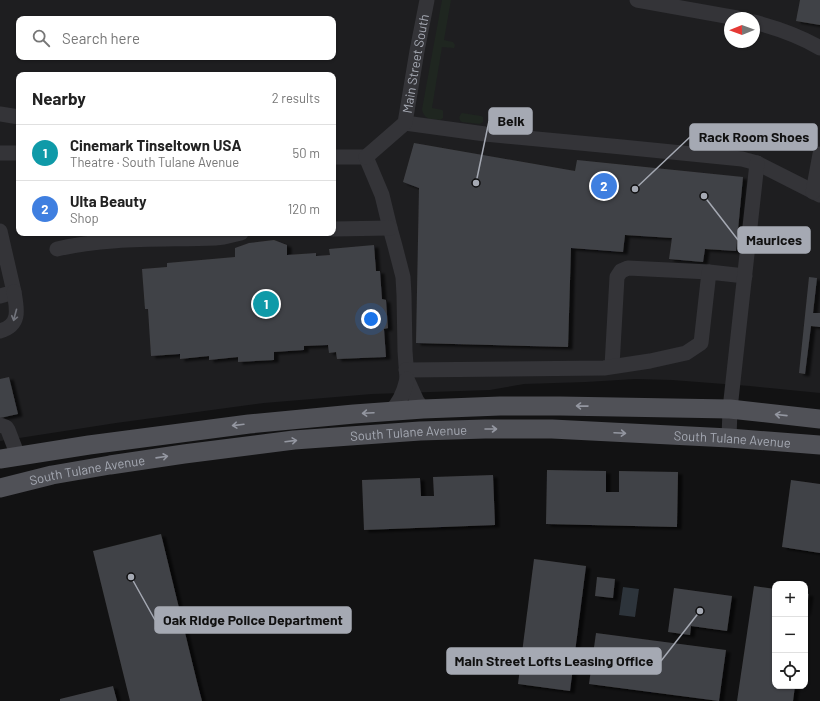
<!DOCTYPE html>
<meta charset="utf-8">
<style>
body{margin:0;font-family:Barlow,sans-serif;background:#f2f2f2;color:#222}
.controls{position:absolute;right:12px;bottom:12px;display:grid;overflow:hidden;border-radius:8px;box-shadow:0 1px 3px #0004}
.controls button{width:36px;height:36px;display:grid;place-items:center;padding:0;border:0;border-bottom:1px solid #e0e0e0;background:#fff;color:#222;font:20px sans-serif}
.compass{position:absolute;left:724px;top:12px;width:36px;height:36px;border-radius:50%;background:#fff;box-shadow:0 1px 3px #0004;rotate:269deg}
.you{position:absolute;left:371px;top:319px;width:14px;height:14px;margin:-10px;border:3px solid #fff;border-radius:50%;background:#1a73e8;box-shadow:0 0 0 6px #1a73e833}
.badge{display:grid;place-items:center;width:26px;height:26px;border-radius:50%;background:#ea580c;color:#fff;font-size:13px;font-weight:700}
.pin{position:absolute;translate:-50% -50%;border:2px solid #fff;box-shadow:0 1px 4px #0006}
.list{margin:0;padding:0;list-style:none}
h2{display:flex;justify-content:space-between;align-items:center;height:52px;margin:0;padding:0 16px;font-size:17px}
h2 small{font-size:13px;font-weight:400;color:#767676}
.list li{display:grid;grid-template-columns:26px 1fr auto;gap:12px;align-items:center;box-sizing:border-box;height:56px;padding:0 16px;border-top:1px solid #e0e0e0}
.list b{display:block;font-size:15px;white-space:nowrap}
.list p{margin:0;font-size:13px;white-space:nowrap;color:#767676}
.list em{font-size:13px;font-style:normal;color:#767676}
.icon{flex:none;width:22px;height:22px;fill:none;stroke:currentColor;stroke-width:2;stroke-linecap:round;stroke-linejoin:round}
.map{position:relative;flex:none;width:820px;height:701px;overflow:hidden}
.search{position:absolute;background:#fff;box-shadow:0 1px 3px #0004;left:16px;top:16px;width:320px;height:44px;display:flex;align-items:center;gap:10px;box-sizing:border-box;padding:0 14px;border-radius:8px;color:#767676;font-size:15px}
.panel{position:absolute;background:#fff;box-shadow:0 1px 3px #0004;left:16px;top:72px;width:320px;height:164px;border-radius:8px}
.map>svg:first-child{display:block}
</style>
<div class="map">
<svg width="820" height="701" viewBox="0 0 820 701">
<defs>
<filter id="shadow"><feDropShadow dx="4.5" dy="2.5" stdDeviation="1" flood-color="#0009"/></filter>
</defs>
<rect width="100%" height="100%" fill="#121213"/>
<!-- built -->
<path fill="#1e1e20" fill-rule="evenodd" d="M 0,0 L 820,0 L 820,393 L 750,386 L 672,380 L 635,379 L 586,382 L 524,384 L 490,390 L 372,394 L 264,403 L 116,423 L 0,441 ZM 730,18 L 754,18 L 754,42 L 730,42 ZM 19,19 L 333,19 L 333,57 L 19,57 ZM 19,75 L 333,75 L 333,233 L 19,233 Z"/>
<!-- green -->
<g fill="#1f2620">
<path d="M 442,0 L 451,0 L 444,40 L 453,42 L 455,45 L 454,48 L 453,48 L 442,47 L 432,108 L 442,110 L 443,111 L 443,118 L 440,120 C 431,119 424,120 422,109 Z"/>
<path d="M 462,113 L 481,116 L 483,117 L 483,122 L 480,124 L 462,122 C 458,120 459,115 462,113 Z"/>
</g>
<!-- water -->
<polygon fill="#2d343b" points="623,587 639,589 635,617 619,615"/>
<!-- building -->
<g fill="#414246" filter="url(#shadow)">
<polygon points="800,0 820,0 820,25 796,21"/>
<polygon points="414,143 575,171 577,160 743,177 736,251 705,249 703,262 669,259 672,238 625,235 623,252 571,248 568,347 416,343 419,188 403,182"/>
<polygon points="274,240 287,245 287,255 316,253 316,256 330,255 329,249 374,245 376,271 380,271 382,299 386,300 388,328 384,329 386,357 337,359 336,352 329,353 328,345 304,346 304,350 274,352 274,360 238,362 238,357 209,360 209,356 180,359 180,354 151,356 148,309 145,309 142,269 167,267 167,263 235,257 235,248 249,243"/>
<polygon points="809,277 817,278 813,313 820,313 820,327 811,326 805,374 799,373"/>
<polygon points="9,377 18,414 0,418 0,379"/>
<polygon points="547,470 606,471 606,492 619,492 619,471 678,472 677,527 546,524"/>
<polygon points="493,475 495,525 364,530 362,480 420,478 421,496 434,496 433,477"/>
<polygon points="791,480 820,484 820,553 782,547"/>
<polygon points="161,534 197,682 202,701 130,701 108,612 93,551"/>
<polygon points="534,559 586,566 570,691 518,684"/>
<polygon points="597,577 615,579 613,598 595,596"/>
<polygon points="754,586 775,589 775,686 795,686 793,701 737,701"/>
<polygon points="674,588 732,596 727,631 691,626 690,635 668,632"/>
<polygon points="805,593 809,594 806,613 805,613"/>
<polygon points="596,633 726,650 719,701 589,684"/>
<polygon points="113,686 117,701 60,701 60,699"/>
</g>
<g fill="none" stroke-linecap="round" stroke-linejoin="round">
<!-- minor -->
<g stroke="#343438" stroke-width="15">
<polyline points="637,0 737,18"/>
<path d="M 754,22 C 777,28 800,36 820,48"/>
<polyline points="0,114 19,117"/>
<polyline points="405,123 485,134 622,147 742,159 757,163 820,195"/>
<polyline points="0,153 19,153"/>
<polyline points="333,157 366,157"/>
<polyline points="366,157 382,195 390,228 395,246 403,277 404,295 405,351 407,379 417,401 423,409"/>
<path id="s1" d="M 366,157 L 405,123 L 417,51 L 427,0"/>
<polyline points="813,192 820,154"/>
<polyline points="333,229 390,228"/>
<polyline points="0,231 14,292 0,296"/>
<path d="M 57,249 C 109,237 161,240 215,238 L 224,237 L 241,233"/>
<path d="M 0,331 C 21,325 17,309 14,292"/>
<polyline points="612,366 617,277 621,271 628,268 709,272"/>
<polyline points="406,370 604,368 650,361 686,353 701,343 709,272 745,276"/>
<path d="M 390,412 C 400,403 404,392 407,379"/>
<polyline points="0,425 6,427 8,430 18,456"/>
<polyline points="729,438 730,409 757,163"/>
</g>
<!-- major -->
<g stroke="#505157" stroke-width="19">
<polyline points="0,459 89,445 249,424 354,414 423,409 500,406 560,406 730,409 820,419"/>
<path id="s2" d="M 0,488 L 52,475 L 110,465 L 184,454 L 294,440 L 420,431 L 485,429 L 552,429 L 729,438 L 820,445"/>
</g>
</g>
<!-- one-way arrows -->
<defs><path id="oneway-shaft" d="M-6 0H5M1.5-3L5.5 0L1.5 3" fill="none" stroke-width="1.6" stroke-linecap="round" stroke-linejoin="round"/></defs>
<use stroke="#72747c" href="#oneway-shaft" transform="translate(15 315) rotate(105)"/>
<g stroke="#9497a1">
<use href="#oneway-shaft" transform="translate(582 406) rotate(-179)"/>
<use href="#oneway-shaft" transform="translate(368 413) rotate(177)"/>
<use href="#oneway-shaft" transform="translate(781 415) rotate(-174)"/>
<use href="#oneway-shaft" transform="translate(238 425) rotate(173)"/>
<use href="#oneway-shaft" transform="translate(491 429)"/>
<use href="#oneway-shaft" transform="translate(620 433) rotate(3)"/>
<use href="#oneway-shaft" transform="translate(291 441) rotate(-7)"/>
<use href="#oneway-shaft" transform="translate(162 457) rotate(-8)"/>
</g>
<g text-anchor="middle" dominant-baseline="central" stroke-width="4" stroke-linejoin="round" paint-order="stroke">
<!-- street labels -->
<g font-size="13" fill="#a5a9b3" stroke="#0d0d0e">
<text stroke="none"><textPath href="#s1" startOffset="112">Main Street South</textPath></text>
<text stroke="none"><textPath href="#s2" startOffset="413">South Tulane Avenue</textPath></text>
<text stroke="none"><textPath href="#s2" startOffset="737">South Tulane Avenue</textPath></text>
<text stroke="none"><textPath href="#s2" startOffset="89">South Tulane Avenue</textPath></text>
</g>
</g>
<!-- callouts -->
<path fill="none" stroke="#a5a9b3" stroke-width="1.5" d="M476 183L489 121M635 189L690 137M704 196L738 240M131 577L155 620M700 611L661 661"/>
<g fill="#a5a9b3" stroke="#0d0d0e" stroke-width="1.5">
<circle cx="476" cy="183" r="4"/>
<circle cx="635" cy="189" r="4"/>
<circle cx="704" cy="196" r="4"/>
<circle cx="131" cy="577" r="4"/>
<circle cx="700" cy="611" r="4"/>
</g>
<g fill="#a5a9b3" stroke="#a5a9b3" stroke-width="1.5">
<rect x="489" y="108" width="43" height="26" rx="4"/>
<rect x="690" y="124" width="127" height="26" rx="4"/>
<rect x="738" y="227" width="72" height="26" rx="4"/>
<rect x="155" y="607" width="196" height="26" rx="4"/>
<rect x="447" y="648" width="214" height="26" rx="4"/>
</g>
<g font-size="14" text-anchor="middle" font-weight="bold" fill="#111">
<text x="511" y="126">Belk</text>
<text x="754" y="142">Rack Room Shoes</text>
<text x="774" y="245">Maurices</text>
<text x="253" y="625">Oak Ridge Police Department</text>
<text x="554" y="666">Main Street Lofts Leasing Office</text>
</g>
</svg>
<div class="controls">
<button>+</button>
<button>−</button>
<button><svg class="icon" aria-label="locate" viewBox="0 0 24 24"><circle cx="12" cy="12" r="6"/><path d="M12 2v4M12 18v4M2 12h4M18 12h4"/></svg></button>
</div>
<svg class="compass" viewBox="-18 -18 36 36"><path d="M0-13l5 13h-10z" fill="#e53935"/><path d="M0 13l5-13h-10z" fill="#767676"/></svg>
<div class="you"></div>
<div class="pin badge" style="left:266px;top:304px;background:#0f9aa8">1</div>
<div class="pin badge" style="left:604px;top:186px;background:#3f7fe0">2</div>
<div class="search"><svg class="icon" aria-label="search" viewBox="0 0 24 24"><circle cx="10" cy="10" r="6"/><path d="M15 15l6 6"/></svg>Search here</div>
<section class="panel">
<h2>Nearby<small>2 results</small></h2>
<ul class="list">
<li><span class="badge" style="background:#0f9aa8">1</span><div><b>Cinemark Tinseltown USA</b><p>Theatre · South Tulane Avenue</p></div><em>50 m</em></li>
<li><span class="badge" style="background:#3f7fe0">2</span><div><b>Ulta Beauty</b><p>Shop</p></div><em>120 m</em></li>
</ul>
</section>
</div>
